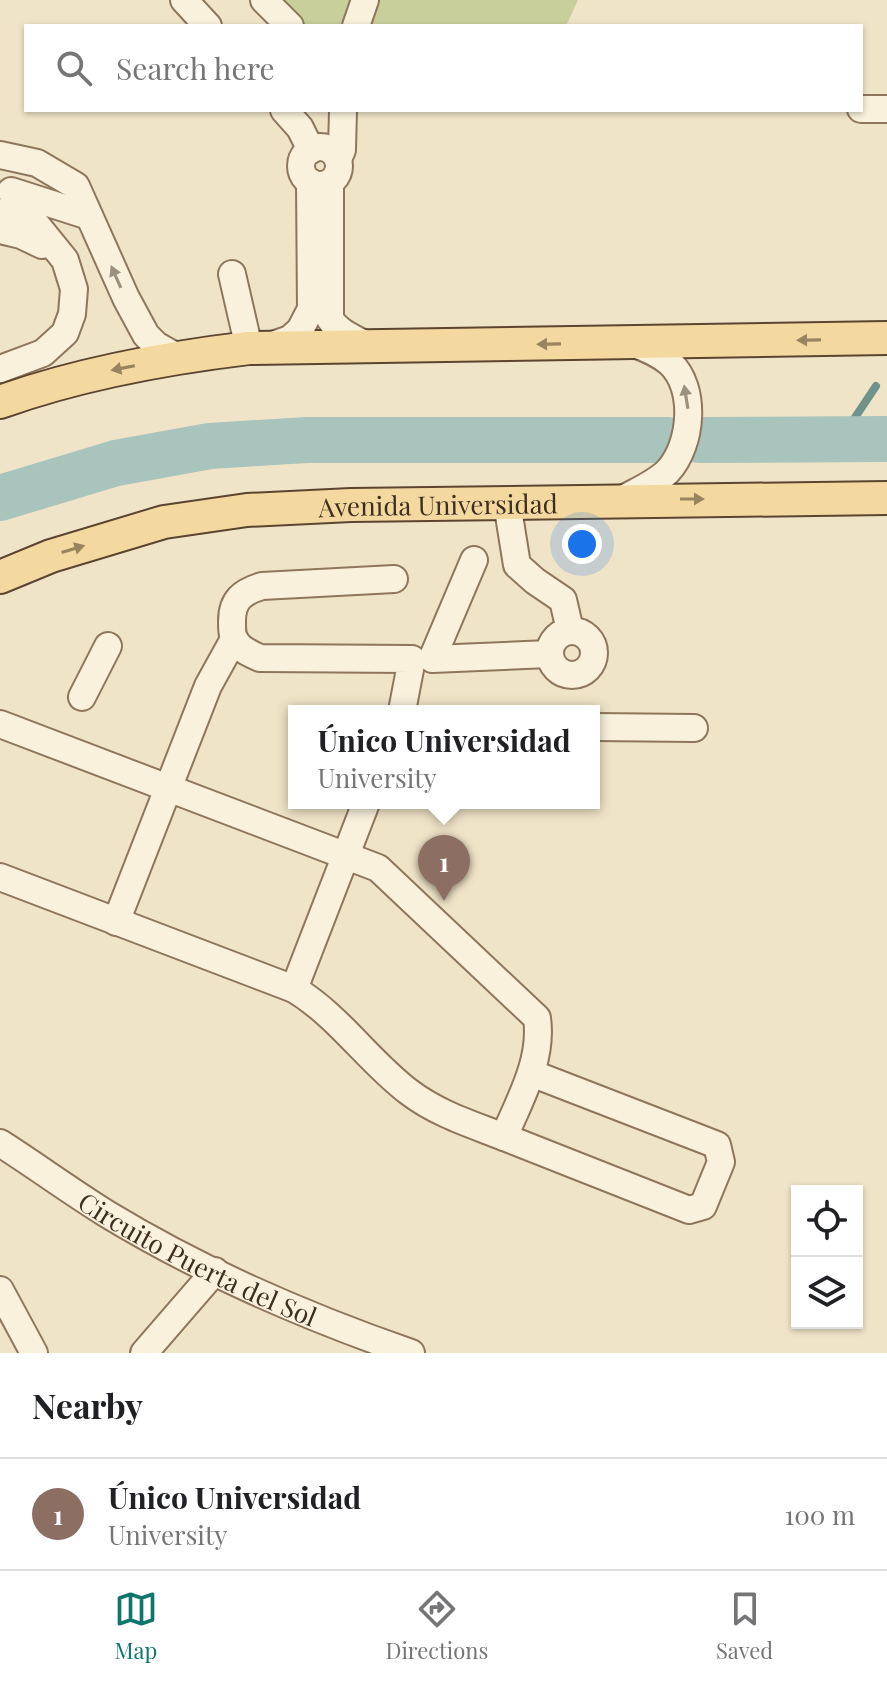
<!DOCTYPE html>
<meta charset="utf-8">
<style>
body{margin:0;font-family:"Playfair Display",serif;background:#f2f2f2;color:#202124}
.controls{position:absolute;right:24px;bottom:24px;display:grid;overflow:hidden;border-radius:0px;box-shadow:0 2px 6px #0004}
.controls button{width:72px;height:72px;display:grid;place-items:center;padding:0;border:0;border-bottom:2px solid #e0e0e0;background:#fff;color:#202124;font:40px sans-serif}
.you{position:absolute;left:582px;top:544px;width:28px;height:28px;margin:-20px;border:6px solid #fff;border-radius:50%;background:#1a73e8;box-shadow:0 0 0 12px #1a73e833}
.badge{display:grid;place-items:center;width:52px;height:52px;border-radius:50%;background:#0f766e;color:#fff;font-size:26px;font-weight:700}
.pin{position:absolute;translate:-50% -66px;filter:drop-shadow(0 2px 4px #0008)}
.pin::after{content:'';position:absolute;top:42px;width:28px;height:24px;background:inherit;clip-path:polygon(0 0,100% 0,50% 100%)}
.popup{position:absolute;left:288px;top:705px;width:312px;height:104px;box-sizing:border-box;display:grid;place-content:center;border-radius:0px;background:#fff;filter:drop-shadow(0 2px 6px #0005);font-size:26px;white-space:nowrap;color:#757577}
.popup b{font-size:30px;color:#202124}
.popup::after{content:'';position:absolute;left:50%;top:100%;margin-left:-16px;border:16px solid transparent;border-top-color:#fff}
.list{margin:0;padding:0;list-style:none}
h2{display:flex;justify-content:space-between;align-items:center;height:104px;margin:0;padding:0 32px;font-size:34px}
h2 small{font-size:26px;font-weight:400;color:#757577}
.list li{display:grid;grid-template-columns:52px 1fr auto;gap:24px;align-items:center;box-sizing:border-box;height:112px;padding:0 32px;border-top:2px solid #e0e0e0}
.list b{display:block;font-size:30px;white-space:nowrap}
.list p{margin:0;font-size:26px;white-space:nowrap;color:#757577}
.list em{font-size:26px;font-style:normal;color:#757577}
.icon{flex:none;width:44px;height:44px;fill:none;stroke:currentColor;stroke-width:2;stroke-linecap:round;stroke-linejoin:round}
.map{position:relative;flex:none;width:887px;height:1353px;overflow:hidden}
.search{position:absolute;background:#fff;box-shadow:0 2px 6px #0004;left:24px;right:24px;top:24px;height:88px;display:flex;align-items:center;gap:20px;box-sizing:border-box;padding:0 28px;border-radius:0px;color:#757577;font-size:30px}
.sheet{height:216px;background:#fff}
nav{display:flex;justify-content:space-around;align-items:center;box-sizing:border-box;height:112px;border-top:2px solid #e0e0e0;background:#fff;font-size:22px;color:#757577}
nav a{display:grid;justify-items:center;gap:4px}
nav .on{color:#0f766e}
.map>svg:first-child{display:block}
</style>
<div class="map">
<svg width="887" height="1353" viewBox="0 0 887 1353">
<rect width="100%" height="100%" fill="#f0e4c8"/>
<!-- green -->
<polygon fill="#c9cf9b" points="261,0 578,0 566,26 274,26"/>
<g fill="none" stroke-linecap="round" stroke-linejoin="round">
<!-- stream -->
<polyline stroke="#6f938a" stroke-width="8" points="840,440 876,386"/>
<!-- river -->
<g stroke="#a9c4bc" stroke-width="46">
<polyline points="699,440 887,439"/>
<polyline points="0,498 116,463 210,446 307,440 668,440"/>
</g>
<!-- minor casing -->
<g stroke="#8d765c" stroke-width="30">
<g id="minor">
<polyline points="184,0 208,26"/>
<polyline points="264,0 290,26"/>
<polyline points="356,26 365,0"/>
<polyline points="861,109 887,109"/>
<polyline points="284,110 300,128 311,150"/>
<circle cx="320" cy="166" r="19"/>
<polyline points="0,155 37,163 76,186 126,298 146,335 156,345 179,358"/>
<polyline points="338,159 342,150 343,110"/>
<path d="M 330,183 L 330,319 C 339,333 355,339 371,347"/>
<polyline points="11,191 89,216"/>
<polyline points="0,230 21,235 42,245"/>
<polyline points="232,274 249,348"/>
<polyline points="267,347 290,339 300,330 311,309 310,182"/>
<polyline points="0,369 43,353 65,333 72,314 74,289 65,260 35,223 6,211"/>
<path d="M 621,500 C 637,491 655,484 668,471 C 692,445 697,388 670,363 C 659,353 645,348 632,343"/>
<polyline points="507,503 517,565 535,581 563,600 570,630"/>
<polyline points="474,560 432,659 549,654"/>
<path d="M 394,579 L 262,586 C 242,592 232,600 232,621 C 232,627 232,636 235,640 C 240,650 251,654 260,658 L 412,659 L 402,711"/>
<circle cx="572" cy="653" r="22"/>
<polyline points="82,697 108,646"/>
<path d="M 0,724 L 378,868 L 537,1018 C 543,1060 520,1099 504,1137 C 471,1124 438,1114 409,1092 C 368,1061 339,1016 294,989 L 0,877"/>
<polyline points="594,727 694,728"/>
<polyline points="116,922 208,686 234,639"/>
<polyline points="294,989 366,803"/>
<polyline points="504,1137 689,1210 703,1206 721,1162 717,1145 531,1073"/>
<path id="s1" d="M 0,1143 C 36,1166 70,1191 107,1214 C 201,1271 307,1317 411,1353"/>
<polyline points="0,1290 34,1353"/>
<polyline points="144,1353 215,1271"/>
</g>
</g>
<!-- major casing -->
<g stroke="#5b4430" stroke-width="36">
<g id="major">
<path d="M 0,402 C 81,373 165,358 249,348 L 887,338"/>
<path id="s2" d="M 0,577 L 51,556 L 164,522 L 247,510 L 351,505 L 887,498"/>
</g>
</g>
<!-- minor -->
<use href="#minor" stroke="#faf1dc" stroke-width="26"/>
<!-- major -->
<use href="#major" stroke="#f3d9a0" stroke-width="32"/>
</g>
<!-- one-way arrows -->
<defs><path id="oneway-solid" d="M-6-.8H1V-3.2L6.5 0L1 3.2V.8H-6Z" transform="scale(2)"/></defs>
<g fill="#9c907e">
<use href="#oneway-solid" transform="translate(116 277) rotate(-114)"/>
<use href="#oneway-solid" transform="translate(686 397) rotate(-99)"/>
</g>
<g fill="#988460">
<use href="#oneway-solid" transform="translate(809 340) rotate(179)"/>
<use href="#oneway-solid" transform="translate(549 344) rotate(179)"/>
<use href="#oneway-solid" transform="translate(123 368) rotate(169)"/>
<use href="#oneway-solid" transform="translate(692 499)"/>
<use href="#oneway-solid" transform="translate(73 549) rotate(-17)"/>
</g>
<g text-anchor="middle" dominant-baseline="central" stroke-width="8" stroke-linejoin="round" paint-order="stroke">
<!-- street labels -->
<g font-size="26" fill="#3d2e20" stroke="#f7eed8">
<text stroke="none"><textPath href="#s2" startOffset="448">Avenida Universidad</textPath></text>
<text stroke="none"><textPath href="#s1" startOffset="230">Circuito Puerta del Sol</textPath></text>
</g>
</g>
</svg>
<div class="controls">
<button><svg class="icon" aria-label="locate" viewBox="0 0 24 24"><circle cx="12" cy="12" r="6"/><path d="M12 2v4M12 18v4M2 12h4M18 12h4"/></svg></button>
<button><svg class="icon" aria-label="layers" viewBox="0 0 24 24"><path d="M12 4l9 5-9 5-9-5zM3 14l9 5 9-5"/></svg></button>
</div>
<div class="you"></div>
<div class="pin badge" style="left:444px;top:901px;background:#8d6e63">1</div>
<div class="popup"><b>Único Universidad</b>University</div>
<div class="search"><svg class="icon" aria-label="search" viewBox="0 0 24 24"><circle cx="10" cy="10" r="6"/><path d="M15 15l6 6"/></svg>Search here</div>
</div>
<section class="sheet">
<h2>Nearby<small></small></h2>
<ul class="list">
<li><span class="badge" style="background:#8d6e63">1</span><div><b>Único Universidad</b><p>University</p></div><em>100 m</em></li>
</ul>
</section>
<nav>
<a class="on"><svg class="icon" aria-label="map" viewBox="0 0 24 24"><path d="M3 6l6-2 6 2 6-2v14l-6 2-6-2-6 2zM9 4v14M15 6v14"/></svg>Map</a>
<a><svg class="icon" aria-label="directions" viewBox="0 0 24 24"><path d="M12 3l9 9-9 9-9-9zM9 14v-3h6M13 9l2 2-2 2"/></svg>Directions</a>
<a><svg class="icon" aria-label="saved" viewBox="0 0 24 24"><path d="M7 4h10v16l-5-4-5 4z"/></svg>Saved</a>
</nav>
